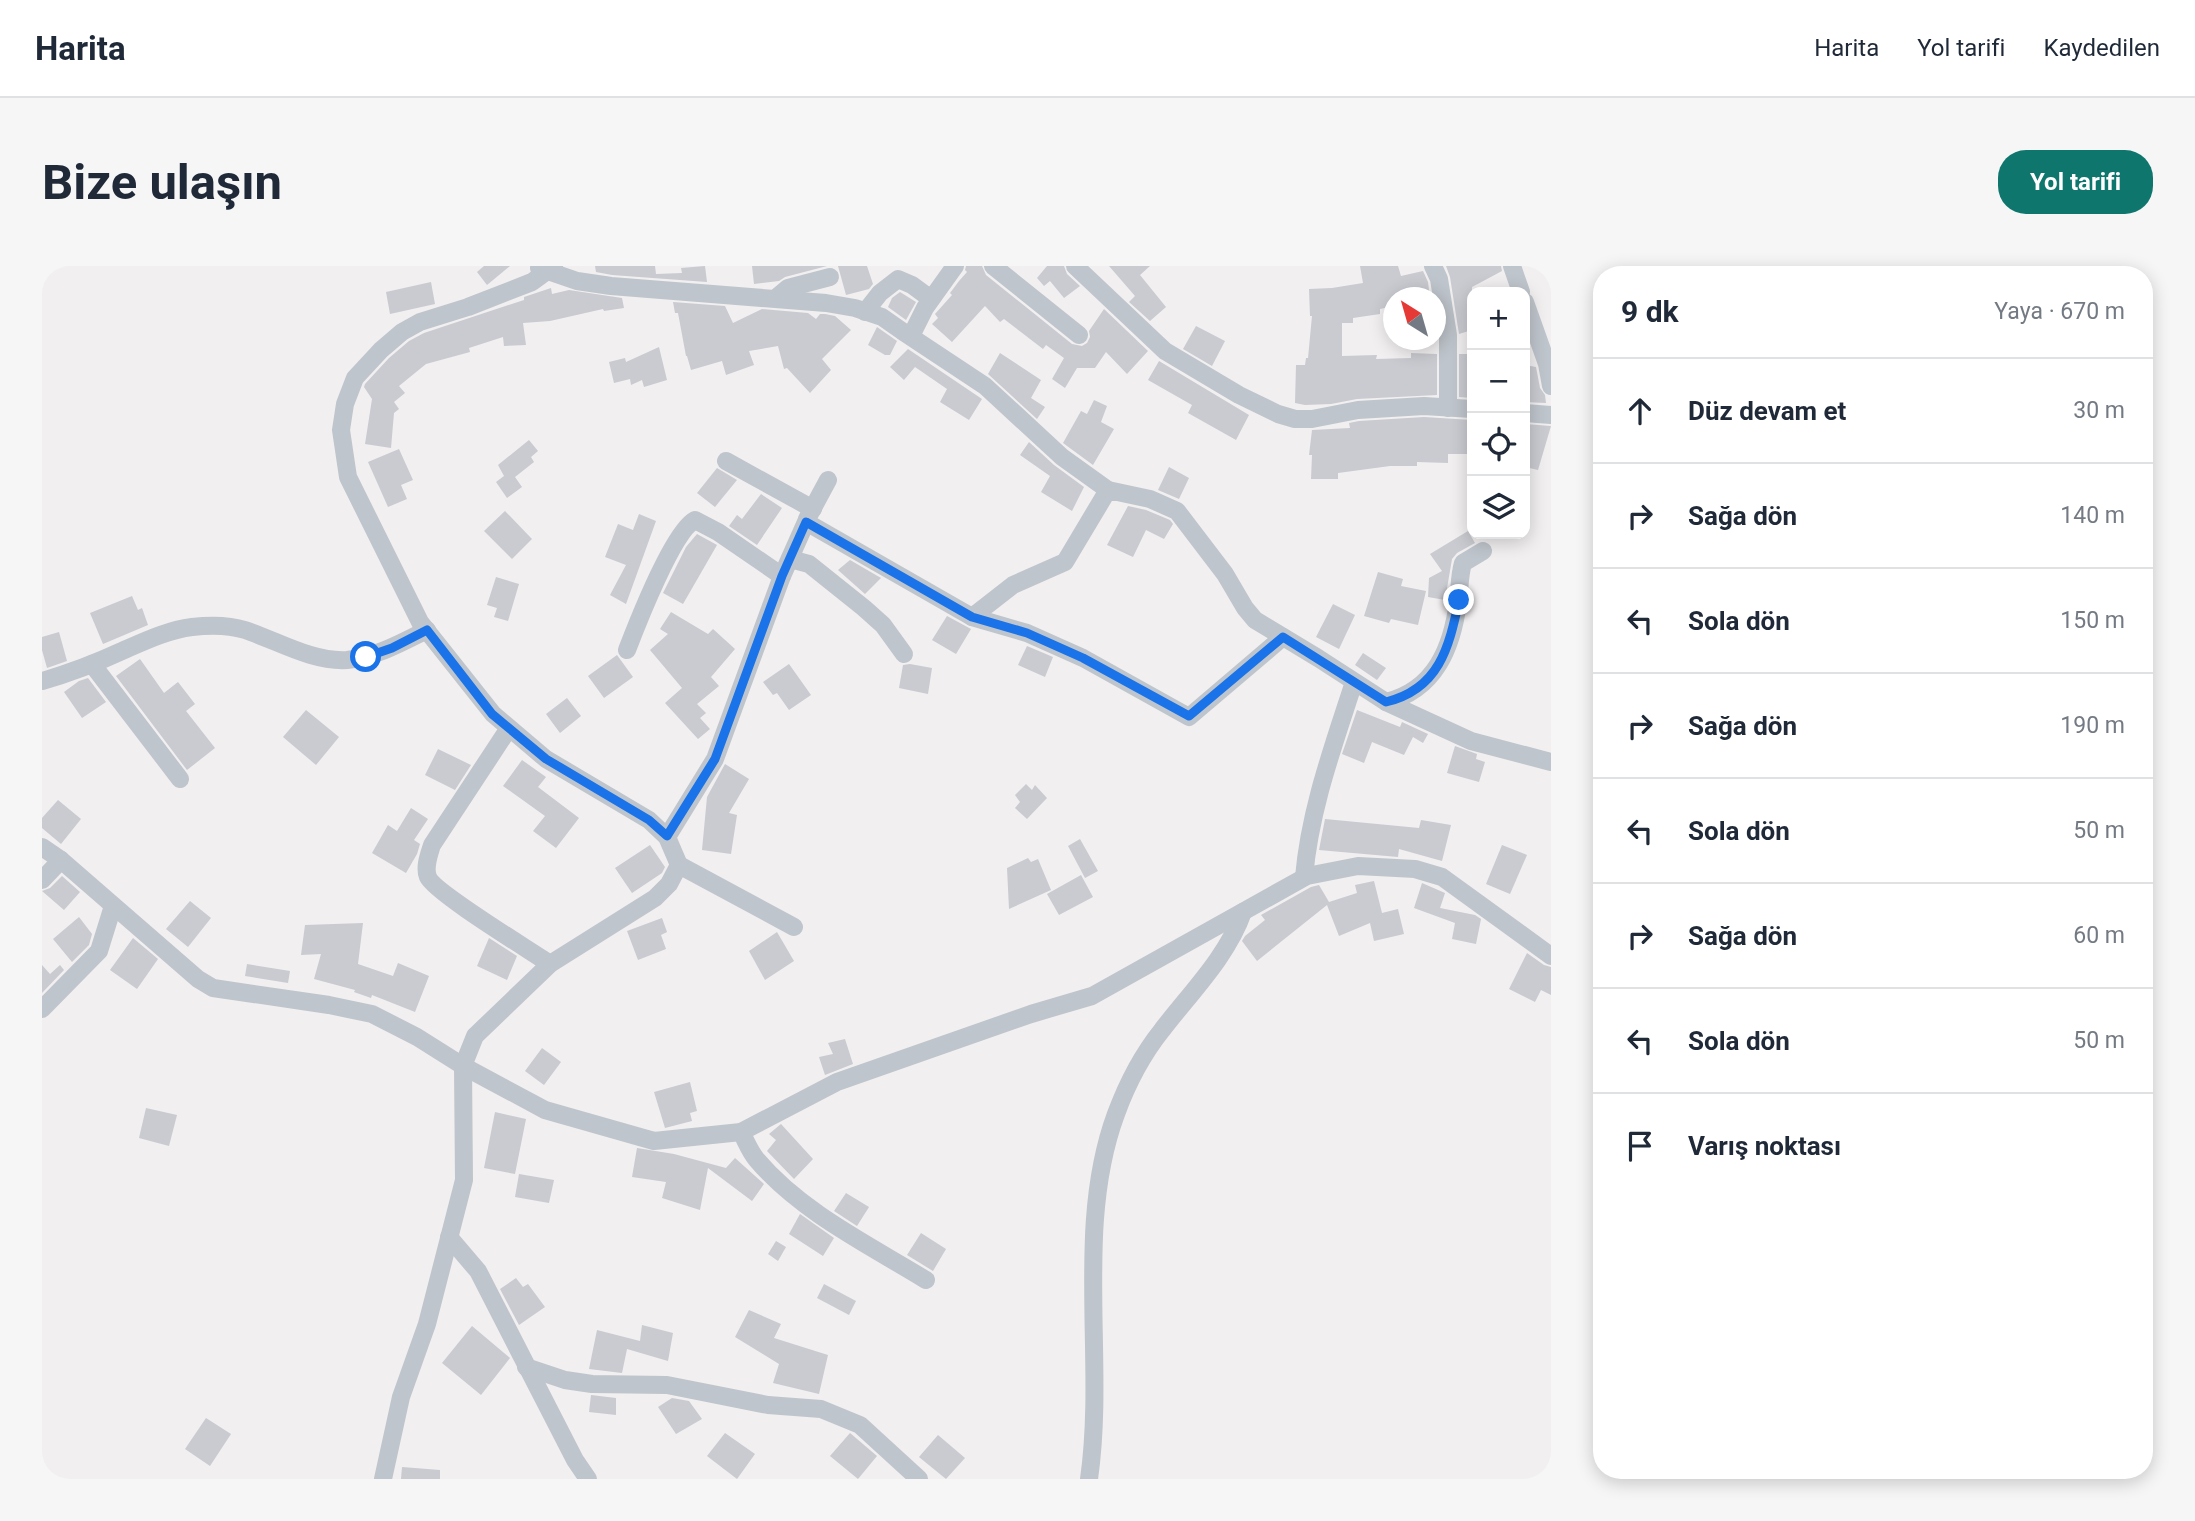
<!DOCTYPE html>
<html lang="tr">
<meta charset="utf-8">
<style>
body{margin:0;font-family:Roboto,sans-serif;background:#f6f6f7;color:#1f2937}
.controls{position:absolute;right:21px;top:21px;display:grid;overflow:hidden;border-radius:14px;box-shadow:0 4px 18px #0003}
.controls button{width:63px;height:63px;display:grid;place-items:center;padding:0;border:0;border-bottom:2px solid #e0e1e3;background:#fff;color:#1f2937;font:35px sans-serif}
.compass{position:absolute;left:1341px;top:21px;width:63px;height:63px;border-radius:50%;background:#fff;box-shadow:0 4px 18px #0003;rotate:323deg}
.stop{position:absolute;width:21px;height:21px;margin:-16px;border:5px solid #1a73e8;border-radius:50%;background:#fff}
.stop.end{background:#1a73e8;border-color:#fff;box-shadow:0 2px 7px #0008}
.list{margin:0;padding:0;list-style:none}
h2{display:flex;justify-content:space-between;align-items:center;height:91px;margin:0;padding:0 28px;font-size:30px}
h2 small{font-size:23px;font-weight:400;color:#747a83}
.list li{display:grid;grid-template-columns:46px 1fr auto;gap:21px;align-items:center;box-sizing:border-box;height:105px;padding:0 28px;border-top:2px solid #e0e1e3}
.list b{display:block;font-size:26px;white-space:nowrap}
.list em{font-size:23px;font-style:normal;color:#747a83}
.icon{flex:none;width:38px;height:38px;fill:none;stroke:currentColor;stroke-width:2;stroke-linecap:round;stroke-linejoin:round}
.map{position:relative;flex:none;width:1509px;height:1213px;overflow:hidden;border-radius:28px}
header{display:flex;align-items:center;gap:42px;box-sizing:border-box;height:98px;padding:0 35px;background:#fff;border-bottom:2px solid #e0e1e3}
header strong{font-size:33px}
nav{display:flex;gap:38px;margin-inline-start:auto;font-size:24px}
.intro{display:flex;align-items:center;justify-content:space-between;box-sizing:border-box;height:168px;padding:0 42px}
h1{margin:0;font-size:49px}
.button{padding:18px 32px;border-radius:28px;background:#0f766e;color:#fff;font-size:24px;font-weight:700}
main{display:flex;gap:42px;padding:0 42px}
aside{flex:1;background:#fff;border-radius:28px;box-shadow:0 4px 18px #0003}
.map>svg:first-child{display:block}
</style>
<header>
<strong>Harita</strong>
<nav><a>Harita</a><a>Yol tarifi</a><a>Kaydedilen</a></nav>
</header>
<div class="intro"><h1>Bize ulaşın</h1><a class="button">Yol tarifi</a></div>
<main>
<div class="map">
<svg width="1509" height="1213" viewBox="0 0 1509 1213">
<rect width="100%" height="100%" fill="#f1efef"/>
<!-- building -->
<g fill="#c9cbd1">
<polygon points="442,0 468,0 445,19 435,6"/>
<polygon points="553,0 613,0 614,8 640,7 639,2 663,0 665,16 570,9 554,6"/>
<polygon points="710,0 785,0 743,11 737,15 712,18"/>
<polygon points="796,0 825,0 831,18 827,23 804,29"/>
<polygon points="924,0 940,0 944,9 1030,78 1040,80 1045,77 1048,71 1047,65 1062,43 1106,85 1085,108 1064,86 1053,102 1035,102 1023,122 1010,113 1022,92 1004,79 1001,83 962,53 958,56 943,40 910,76 890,58 896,52 893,48 910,29 908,27 917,15 925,6 923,4"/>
<polygon points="1005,0 1022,0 1025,8 1038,20 1022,32 1008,15 1002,20 995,12"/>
<polygon points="1067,0 1108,0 1098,9 1124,41 1108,55 1087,36 1093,30"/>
<polygon points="1318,0 1356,0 1359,10 1381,5 1386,16 1388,32 1352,32 1352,40 1338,43 1338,48 1311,52 1311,57 1300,57 1300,90 1335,89 1334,93 1369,92 1369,87 1395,88 1395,129 1315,133 1289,138 1263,139 1253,137 1254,99 1263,99 1264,92 1266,92 1270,50 1268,50 1267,23 1290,22 1321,17"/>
<polygon points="1404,0 1459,0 1460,5 1430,21 1430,64 1417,68 1408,11"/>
<polygon points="389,16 393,38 348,48 344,26"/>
<polygon points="509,22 510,28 527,24 580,32 582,42 562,45 561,43 508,55 481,57 484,79 462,80 461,71 427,82 428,86 384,98 357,120 363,127 352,136 357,143 352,147 349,182 323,178 330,133 322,121 323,118 347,92 367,75 382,67 482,34 482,31"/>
<polygon points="858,26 874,36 864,54 846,41 850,32"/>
<polygon points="631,36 683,40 691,57 720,43 766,47 774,53 778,48 783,48 793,50 809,64 780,93 789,104 768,127 745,102 742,103 736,80 707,85 712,99 684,109 680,95 649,104 645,90 644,90 636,47 633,47"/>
<polygon points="1154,60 1183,75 1170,100 1141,83"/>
<polygon points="835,61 855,75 848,89 843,89 826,79"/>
<polygon points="617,81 625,114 602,121 600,114 589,119 588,113 572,117 567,96 583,92 584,96"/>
<polygon points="866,83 940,133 927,154 898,136 905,123 873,101 862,114 848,101"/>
<polygon points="958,87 999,114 989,132 1003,141 995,153 946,108"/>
<polygon points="1417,88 1430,88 1430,132 1417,131"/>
<polygon points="1117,95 1207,149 1194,174 1146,147 1150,139 1106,114"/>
<polygon points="1483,99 1494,101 1498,122 1503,129 1504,137 1483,136"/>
<polygon points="1052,134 1065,140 1059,156 1072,163 1051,199 1021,177 1039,145 1045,148"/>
<polygon points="1382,151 1430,154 1430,188 1406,188 1406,197 1375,196 1375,200 1348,200 1296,207 1296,213 1269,213 1270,189 1267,189 1270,164 1308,162 1307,157 1317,155"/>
<polygon points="1483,158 1509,160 1496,204 1483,201"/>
<polygon points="487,174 496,185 489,191 492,196 473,211 480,221 465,232 454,216 462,210 456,199"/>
<polygon points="987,176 1012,199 1042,221 1030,245 999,226 1008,210 978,189"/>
<polygon points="357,183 371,214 359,219 365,233 346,241 326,196"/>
<polygon points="1127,201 1147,212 1137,233 1116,224"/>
<polygon points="675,202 695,214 673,241 655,227"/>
<polygon points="719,228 740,242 715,279 687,260 695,249 700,253"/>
<polygon points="1086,240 1104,244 1128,254 1131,258 1122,273 1104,264 1091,291 1065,279"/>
<polygon points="463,245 490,273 470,293 442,265"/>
<polygon points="597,248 614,255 584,338 568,329 584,299 563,291 576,258 591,264"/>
<polygon points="1426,265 1433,277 1415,287 1410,293 1403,334 1386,331 1387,312 1400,305 1388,288"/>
<polygon points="655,268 675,279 641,338 621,327 644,281"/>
<polygon points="808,294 839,312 823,328 796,304"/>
<polygon points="1336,306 1361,313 1359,320 1384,325 1376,359 1349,353 1347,357 1322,350"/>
<polygon points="454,311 477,318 466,355 452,351 455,342 445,339"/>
<polygon points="90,330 96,344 100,342 106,359 61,378 48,347"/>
<polygon points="1291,338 1313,349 1297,383 1274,371"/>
<polygon points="629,346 666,368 671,363 693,383 669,411 677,420 655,438 664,447 658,452 668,463 656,473 623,437 640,422 608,384 626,368 618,363"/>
<polygon points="905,350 929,363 914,388 890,374"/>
<polygon points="17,366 25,395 5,402 0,384 0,371"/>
<polygon points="985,380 1011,391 1003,411 976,399"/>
<polygon points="1321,387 1344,402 1335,414 1313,399"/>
<polygon points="575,389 591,411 562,432 546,410"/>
<polygon points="98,393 122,427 136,416 153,438 144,445 173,482 145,504 74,410"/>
<polygon points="747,398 769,429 747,444 735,427 731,429 721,416"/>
<polygon points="868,398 890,402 886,428 857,422 861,399"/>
<polygon points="46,412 64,436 40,452 22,426 37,415"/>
<polygon points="525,432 539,450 518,467 504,448"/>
<polygon points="264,444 297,471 274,499 241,471"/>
<polygon points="1315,444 1358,461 1360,456 1386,468 1381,477 1371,471 1362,489 1330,476 1322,497 1300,488"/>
<polygon points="1413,480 1435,488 1434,493 1443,496 1437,516 1405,507"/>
<polygon points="396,483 429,499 413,524 383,509"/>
<polygon points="480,494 504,511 496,521 537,552 514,582 491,565 503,550 461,520"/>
<polygon points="683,498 707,513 687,547 695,549 689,588 660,584 665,531"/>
<polygon points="984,518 990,524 993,519 1005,532 985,553 973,542 978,536 973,529"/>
<polygon points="16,534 39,553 19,578 0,562 0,552"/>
<polygon points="369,542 386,553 372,574 378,578 375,588 364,607 330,587 346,559 355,565"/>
<polygon points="1283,553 1377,562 1379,554 1409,559 1400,595 1357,583 1356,591 1277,584"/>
<polygon points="1038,573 1056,605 1043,612 1026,580"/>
<polygon points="608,579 623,601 620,607 590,627 573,602"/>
<polygon points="1460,579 1485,589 1468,628 1444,618"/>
<polygon points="986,592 989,596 996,593 1009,624 967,643 965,602"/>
<polygon points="1039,609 1051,631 1017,649 1005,628"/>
<polygon points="20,610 38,626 22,644 0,625 8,622"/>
<polygon points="1332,615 1340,647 1356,643 1362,668 1332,675 1328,657 1297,670 1285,639 1215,695 1200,675 1203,670 1223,654 1219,649 1269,621 1277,619 1287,636 1315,627 1313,619"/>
<polygon points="1380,617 1403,627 1398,642 1433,649 1439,653 1434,678 1410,673 1413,657 1372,642"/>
<polygon points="148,635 169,652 146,681 124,663"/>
<polygon points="37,651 50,668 47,679 30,696 11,673"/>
<polygon points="620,652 625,666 619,669 624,683 596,694 585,665"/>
<polygon points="321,657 316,698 351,710 356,697 387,710 373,746 330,729 329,732 312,726 313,724 272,713 279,688 259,689 263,659"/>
<polygon points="735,666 752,695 723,714 707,685"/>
<polygon points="91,672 116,693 95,723 68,704"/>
<polygon points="447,672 475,690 465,714 435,700"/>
<polygon points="1485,687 1502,699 1509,701 1509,729 1499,724 1493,736 1467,723"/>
<polygon points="205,698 248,705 246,717 203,710"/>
<polygon points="0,699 8,708 18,699 22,704 0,727"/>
<polygon points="803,773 811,798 783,809 777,791 791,788 786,777"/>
<polygon points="500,782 519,796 502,819 483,805"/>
<polygon points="648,816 655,845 648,847 650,855 623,862 612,826"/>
<polygon points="104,842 135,849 127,880 97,872"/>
<polygon points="453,846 484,853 473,908 442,902"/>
<polygon points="739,858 771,893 752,913 725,885 734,874 727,868"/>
<polygon points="595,882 632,888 684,902 693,892 722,918 710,935 666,902 658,944 620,932 624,916 590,911"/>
<polygon points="477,908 512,914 507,937 473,931"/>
<polygon points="804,927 827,941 815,960 792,945"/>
<polygon points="758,948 792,972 781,990 747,968"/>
<polygon points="879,967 904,983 891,1005 865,989"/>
<polygon points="734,975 744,981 736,995 726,988"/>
<polygon points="474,1012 481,1021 486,1018 503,1041 477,1059 458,1023"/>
<polygon points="782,1018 814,1035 807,1049 775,1032"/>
<polygon points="707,1044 739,1058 732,1072 786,1089 777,1128 731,1117 737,1098 693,1071"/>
<polygon points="600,1059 631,1067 626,1095 585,1083 580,1107 547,1103 555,1064 598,1075"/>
<polygon points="430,1060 468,1092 439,1129 400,1097"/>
<polygon points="549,1129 574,1132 574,1149 547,1146"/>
<polygon points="630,1132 647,1135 660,1153 634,1168 616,1141"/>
<polygon points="164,1152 189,1168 168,1200 143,1183"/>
<polygon points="683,1167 713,1188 695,1213 665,1190"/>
<polygon points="808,1167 835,1190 816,1213 788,1190"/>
<polygon points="896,1169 923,1192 904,1213 877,1191"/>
<polygon points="360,1201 398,1204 398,1213 359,1213"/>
</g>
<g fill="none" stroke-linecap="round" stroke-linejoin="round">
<!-- minor -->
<g stroke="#bfc5cc" stroke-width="18">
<polyline points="951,0 1037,69"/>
<polyline points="1033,0 1123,85 1197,129 1236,148 1253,153 1270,153 1316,144 1382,140 1430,143"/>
<polyline points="1391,0 1397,13 1406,69 1406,142"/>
<polyline points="1470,0 1479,26"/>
<polyline points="497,2 535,15 569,20 784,37 813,42 840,51 860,65 943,120 1020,191 1066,224"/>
<polyline points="734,32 746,22 788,11"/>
<polyline points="1483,36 1505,98 1509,120"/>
<polyline points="823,46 838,27 856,13 870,19 889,33"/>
<polyline points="869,70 883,42 913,0"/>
<polyline points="1483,147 1509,149"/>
<polyline points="684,195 771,243"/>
<polyline points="765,253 786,214"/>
<polyline points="748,293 767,298 822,342 841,359 862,388"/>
<polyline points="930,351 971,319 1023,296 1066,224 1108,233 1135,245 1183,308 1203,342 1213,354 1276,392 1344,436 1429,475 1509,496"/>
<path d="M 585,384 C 595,358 631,265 653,254 L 676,266 L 740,310"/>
<polyline points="50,398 138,513"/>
<path d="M 0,415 C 28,407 54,397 80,385 C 103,375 126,364 150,361 C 167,359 187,359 203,364 C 236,375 270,396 305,394 C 334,391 359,377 385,364"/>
<path d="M 1344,436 C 1393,424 1410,382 1416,336 C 1418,322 1417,311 1421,297 L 1441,285"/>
<path d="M 467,462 L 390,579 C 387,589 382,601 386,611 C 392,626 489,685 508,698"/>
<polyline points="625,571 673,493 740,310 764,256 930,351 985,367 1041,392 1147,451 1241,371"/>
<polyline points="0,581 19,594 156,713 171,722 287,739 330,748 375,771 421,800 503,844 612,875 699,866 795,816 989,748 1050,730 1265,610 1316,600 1373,603 1400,611 1509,690"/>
<polyline points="637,599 752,661"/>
<path d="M 1262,611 C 1268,543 1291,481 1312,416"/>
<polyline points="0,614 19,594"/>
<polyline points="0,743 57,685 71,640"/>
<path d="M 699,866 C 704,875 708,886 715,894 C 759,946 827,979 884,1014"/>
<polyline points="407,971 436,1005 533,1194 546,1213"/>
<polyline points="484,1101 523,1114 550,1118 625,1119 726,1139 779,1143 818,1159 877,1213"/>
<polyline points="341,1213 359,1131 385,1058 422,914 421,800 433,770 508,698 613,632 627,618 637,599 625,571 607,554 504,493 451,448 378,356 306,211 299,164 303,138 313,112 339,84 360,66 378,56 426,41 490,16 512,0"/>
<path d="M 1047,1213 C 1064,1095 1032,961 1074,848 C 1085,818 1100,789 1120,764 C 1149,726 1185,691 1201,646"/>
</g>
</g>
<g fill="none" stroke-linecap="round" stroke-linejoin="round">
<!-- route -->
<path stroke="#1a73e8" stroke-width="9" d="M 324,391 L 350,382 L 385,364 L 450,448 L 504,493 L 607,554 L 625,570 L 673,493 L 740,310 L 764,256 L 930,351 L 985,367 L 1041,392 L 1147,450 L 1241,371 L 1344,436 C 1397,423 1407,382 1417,334"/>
</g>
</svg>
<div class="controls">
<button>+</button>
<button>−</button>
<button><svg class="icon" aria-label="locate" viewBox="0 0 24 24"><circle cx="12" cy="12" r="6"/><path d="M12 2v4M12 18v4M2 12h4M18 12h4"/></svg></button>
<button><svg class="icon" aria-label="layers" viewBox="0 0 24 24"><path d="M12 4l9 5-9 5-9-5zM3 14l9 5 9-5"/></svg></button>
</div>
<svg class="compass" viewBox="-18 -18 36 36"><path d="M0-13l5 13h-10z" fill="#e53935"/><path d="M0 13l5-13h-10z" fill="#747a83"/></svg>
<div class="stop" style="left:324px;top:391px"></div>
<div class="stop end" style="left:1417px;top:334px"></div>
</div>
<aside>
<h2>9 dk<small>Yaya · 670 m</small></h2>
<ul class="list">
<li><svg class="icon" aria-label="ahead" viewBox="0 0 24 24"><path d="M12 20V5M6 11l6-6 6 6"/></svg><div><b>Düz devam et</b></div><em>30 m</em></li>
<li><svg class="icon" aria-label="right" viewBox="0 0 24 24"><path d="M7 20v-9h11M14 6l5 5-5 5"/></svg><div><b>Sağa dön</b></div><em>140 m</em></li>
<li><svg class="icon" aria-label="left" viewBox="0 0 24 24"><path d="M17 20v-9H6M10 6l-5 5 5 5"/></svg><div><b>Sola dön</b></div><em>150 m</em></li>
<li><svg class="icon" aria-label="right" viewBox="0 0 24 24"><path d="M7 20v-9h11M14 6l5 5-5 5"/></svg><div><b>Sağa dön</b></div><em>190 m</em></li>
<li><svg class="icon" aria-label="left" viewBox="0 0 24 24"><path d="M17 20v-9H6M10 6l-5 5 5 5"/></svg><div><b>Sola dön</b></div><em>50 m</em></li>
<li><svg class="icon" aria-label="right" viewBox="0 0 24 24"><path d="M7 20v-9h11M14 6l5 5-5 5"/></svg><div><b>Sağa dön</b></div><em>60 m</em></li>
<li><svg class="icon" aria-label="left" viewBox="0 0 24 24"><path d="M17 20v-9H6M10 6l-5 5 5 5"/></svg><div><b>Sola dön</b></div><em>50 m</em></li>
<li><svg class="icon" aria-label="arrive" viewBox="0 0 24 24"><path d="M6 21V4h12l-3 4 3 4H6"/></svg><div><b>Varış noktası</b></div></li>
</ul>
</aside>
</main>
